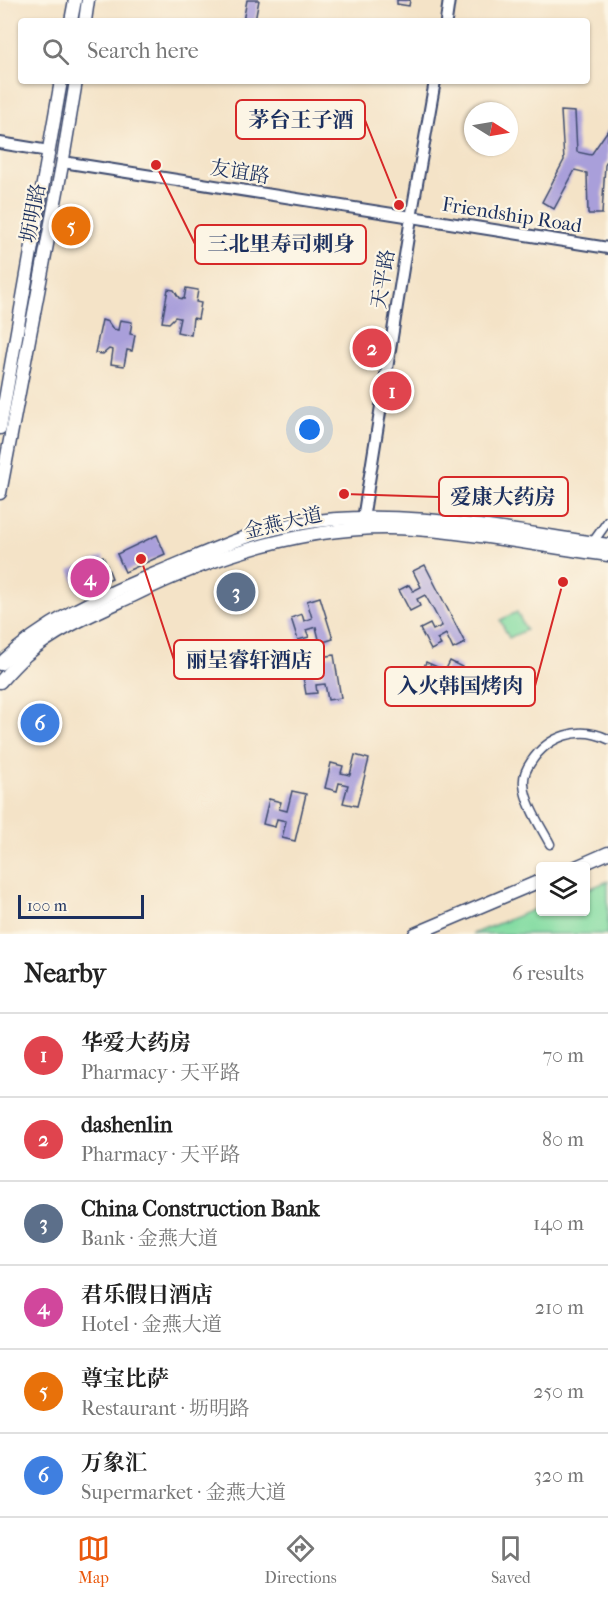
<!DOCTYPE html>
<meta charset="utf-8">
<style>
body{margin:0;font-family:"IM FELL French Canon","Noto Serif SC",serif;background:#f2f2f2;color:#222}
.controls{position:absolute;right:18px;bottom:18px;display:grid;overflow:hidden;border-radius:6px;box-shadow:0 2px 4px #0004}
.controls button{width:54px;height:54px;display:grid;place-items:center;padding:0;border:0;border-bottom:2px solid #e0e0e0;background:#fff;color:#222;font:30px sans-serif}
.compass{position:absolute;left:464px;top:102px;width:54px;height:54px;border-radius:50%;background:#fff;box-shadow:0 2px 4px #0004;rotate:101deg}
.scale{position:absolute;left:18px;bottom:15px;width:126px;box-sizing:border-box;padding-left:6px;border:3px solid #1b2f5e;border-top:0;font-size:16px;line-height:21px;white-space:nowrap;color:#1b2f5e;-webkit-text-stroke:4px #fcf5e5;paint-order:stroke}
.you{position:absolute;left:310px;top:430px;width:21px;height:21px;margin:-15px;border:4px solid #fff;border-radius:50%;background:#1a73e8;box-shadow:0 0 0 9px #1a73e833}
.badge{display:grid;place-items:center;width:39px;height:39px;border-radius:50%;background:#ea580c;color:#fff;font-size:20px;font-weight:700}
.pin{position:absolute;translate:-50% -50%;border:3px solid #fff;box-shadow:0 2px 6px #0006}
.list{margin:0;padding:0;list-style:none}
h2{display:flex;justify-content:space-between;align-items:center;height:78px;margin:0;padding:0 24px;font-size:26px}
h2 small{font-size:20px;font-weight:400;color:#767676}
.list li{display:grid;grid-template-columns:39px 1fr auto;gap:18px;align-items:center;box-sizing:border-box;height:84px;padding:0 24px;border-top:2px solid #e0e0e0}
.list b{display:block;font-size:22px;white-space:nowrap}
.list p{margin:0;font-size:20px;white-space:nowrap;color:#767676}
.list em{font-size:20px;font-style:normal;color:#767676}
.icon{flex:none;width:33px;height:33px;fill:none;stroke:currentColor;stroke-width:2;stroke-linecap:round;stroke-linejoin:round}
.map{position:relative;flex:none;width:608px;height:934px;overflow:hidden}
.search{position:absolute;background:#fff;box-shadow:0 2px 4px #0004;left:18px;right:18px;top:18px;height:66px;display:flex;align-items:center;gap:15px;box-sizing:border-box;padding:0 21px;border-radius:6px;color:#767676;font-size:22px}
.sheet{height:582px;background:#fff}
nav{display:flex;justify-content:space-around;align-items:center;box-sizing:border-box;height:84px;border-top:2px solid #e0e0e0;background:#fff;font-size:16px;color:#767676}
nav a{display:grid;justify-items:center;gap:3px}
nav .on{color:#ea580c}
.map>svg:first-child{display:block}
</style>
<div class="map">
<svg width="608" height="934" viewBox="0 0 608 934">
<rect width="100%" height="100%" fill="#fcf5e5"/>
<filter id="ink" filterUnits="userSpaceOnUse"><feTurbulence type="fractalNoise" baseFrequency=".0167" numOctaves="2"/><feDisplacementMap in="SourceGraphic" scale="12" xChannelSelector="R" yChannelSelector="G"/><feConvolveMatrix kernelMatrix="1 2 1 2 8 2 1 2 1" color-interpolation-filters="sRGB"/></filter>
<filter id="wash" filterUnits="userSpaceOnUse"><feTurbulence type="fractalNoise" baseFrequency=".008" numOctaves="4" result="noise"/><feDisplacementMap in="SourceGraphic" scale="24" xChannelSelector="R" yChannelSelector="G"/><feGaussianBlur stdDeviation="1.35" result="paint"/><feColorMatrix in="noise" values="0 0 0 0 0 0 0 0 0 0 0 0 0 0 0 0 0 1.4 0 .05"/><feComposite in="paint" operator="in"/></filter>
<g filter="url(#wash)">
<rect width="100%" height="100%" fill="#f4e3c7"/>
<!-- green -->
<g fill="#83dca2" stroke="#4f8680" stroke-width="1.5">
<polygon points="517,612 526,630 509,638 500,620"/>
<polygon points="608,881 608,934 472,934 540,907 540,912 586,912 586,890"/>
</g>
<g id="blocks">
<!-- building -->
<g fill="#a99fda">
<polygon points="247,0 259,0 255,21 243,21"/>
<polygon points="397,0 410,0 409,6 397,4"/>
<polygon points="561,111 575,112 577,152 591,155 608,130 608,160 605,165 602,214 588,214 587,173 575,170 554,209 542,202 564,160"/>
<polygon points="186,288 198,290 196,302 201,303 198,319 193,318 191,335 177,332 180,318 175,317 169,323 162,322 168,289 174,290 179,298 184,299"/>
<polygon points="102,320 108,322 113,329 118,330 120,320 132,322 130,334 135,335 132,351 127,350 124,366 111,364 113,350 109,349 103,354 95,353"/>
<polygon points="157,535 165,554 125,572 117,554"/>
<polygon points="103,556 112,578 78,592 69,570"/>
<polygon points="425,565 465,643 453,649 446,634 437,639 441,645 431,650 420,629 430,624 433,630 442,626 433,609 425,595 417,599 420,606 410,611 399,590 409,585 413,591 421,587 413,571"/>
<polygon points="320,597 333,639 320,643 316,627 306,630 309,637 298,640 291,618 302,614 304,621 312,618 307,601"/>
<polygon points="334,655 341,698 328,700 325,684 316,685 317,693 306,694 302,671 313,669 314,676 323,675 320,657"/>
<polygon points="450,661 462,667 444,706 432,701 439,686 430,682 427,689 417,684 426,662 437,667 434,674 442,677"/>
<polygon points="355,755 369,759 357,806 343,803 348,785 339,783 337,791 325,788 331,763 343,766 341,773 350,775"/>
<polygon points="292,791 306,794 295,841 282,838 286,821 277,819 275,827 263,824 269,799 281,802 279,809 287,811"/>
</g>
</g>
</g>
<g filter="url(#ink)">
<use href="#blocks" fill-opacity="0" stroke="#3c4a6e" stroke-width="1.5"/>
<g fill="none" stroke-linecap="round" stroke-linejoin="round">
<!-- minor casing -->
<g stroke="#3c4a6e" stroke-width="11">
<g id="minor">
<polyline points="593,542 608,521"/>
<path d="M 550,844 C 541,827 525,803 524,784 C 523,775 526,769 531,762 C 548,736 579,725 608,739"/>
</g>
</g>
<!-- tertiary casing -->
<g stroke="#3c4a6e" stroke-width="14">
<g id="tertiary">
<polyline points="446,21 449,0"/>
<polyline points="0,143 49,151"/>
<polyline points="63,162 608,248"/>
<polyline points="363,519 411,218 435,81"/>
</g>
</g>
<!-- secondary casing -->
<g stroke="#3c4a6e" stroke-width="15">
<g id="secondary">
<polyline points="71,21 75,0"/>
<polyline points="85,21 88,0"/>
<polyline points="0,428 61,81"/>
<polyline points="0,493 62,165 76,81"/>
<path d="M 0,664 C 44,622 97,598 152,575 C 199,556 247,532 297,524 C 397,506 508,531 608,545"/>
<path d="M 0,682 C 8,673 16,664 25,656 C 56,629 95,613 132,596 C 219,553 316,522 415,529 C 479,533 544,547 608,555"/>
<polyline points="576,867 608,853"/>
<polyline points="415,934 540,881"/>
</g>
</g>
<!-- minor -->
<use href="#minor" stroke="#fff" stroke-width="8"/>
<!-- tertiary -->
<use href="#tertiary" stroke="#fff" stroke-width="10"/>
<!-- secondary -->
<use href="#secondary" stroke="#fff" stroke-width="12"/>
</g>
</g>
<g text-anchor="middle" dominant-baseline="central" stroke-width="4.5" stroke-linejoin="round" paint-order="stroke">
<!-- street labels -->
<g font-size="20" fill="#1b2f5e" stroke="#fcf5e5">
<text transform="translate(240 172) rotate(9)">友谊路</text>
<text transform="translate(33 213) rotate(-79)">坜明路</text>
<text transform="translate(512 215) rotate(9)">Friendship Road</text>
<text transform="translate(383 279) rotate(-81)">天平路</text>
<text transform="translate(283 523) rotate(-13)">金燕大道</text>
</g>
</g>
<!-- callouts -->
<path fill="none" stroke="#d62828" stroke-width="2" d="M399 205L365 120M156 165L195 244M344 494L439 497M141 559L174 660M563 582L535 686"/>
<g fill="#d62828" stroke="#fcf5e5" stroke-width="2">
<circle cx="399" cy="205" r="6"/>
<circle cx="156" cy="165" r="6"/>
<circle cx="344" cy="494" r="6"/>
<circle cx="141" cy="559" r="6"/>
<circle cx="563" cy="582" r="6"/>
</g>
<g fill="#fcf5e5" stroke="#d62828" stroke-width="2">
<rect x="236" y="100" width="129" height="39" rx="6"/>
<rect x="195" y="225" width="171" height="39" rx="6"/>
<rect x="439" y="477" width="129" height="39" rx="6"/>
<rect x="174" y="640" width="150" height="39" rx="6"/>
<rect x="385" y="667" width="150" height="39" rx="6"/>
</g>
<g font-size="21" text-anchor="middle" font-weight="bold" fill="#1b2f5e">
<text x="301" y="127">茅台王子酒</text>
<text x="281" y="251">三北里寿司刺身</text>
<text x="503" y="504">爱康大药房</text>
<text x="249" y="667">丽呈睿轩酒店</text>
<text x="460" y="693">入火韩国烤肉</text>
</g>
</svg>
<div class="controls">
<button><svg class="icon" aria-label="layers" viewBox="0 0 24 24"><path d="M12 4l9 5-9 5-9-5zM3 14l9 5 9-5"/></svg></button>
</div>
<svg class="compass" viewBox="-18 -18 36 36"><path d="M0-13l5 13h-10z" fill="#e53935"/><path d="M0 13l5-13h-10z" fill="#767676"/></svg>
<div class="scale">100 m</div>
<div class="you"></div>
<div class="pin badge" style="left:392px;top:391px;background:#e0444e">1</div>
<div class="pin badge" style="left:372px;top:348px;background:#e0444e">2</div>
<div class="pin badge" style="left:236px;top:592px;background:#5c6f8a">3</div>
<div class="pin badge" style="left:90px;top:578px;background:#d1479c">4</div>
<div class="pin badge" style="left:71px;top:226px;background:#e8710a">5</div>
<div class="pin badge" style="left:40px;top:723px;background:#3f7fe0">6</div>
<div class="search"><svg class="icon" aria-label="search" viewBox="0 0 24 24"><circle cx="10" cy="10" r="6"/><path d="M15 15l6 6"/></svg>Search here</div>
</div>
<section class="sheet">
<h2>Nearby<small>6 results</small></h2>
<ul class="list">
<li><span class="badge" style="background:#e0444e">1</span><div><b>华爱大药房</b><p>Pharmacy · 天平路</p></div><em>70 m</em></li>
<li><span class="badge" style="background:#e0444e">2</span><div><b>dashenlin</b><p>Pharmacy · 天平路</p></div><em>80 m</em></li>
<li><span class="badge" style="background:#5c6f8a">3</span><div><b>China Construction Bank</b><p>Bank · 金燕大道</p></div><em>140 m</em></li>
<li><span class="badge" style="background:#d1479c">4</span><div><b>君乐假日酒店</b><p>Hotel · 金燕大道</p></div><em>210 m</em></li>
<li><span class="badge" style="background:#e8710a">5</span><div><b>尊宝比萨</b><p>Restaurant · 坜明路</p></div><em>250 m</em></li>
<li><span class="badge" style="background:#3f7fe0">6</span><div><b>万象汇</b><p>Supermarket · 金燕大道</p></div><em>320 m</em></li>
</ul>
</section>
<nav>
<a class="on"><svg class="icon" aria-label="map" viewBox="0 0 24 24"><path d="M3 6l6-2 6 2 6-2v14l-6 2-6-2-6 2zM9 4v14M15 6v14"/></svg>Map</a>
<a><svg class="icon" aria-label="directions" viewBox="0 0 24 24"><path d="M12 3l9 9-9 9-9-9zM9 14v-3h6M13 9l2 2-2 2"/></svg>Directions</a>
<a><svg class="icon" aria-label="saved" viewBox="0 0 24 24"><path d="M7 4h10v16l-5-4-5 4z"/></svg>Saved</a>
</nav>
